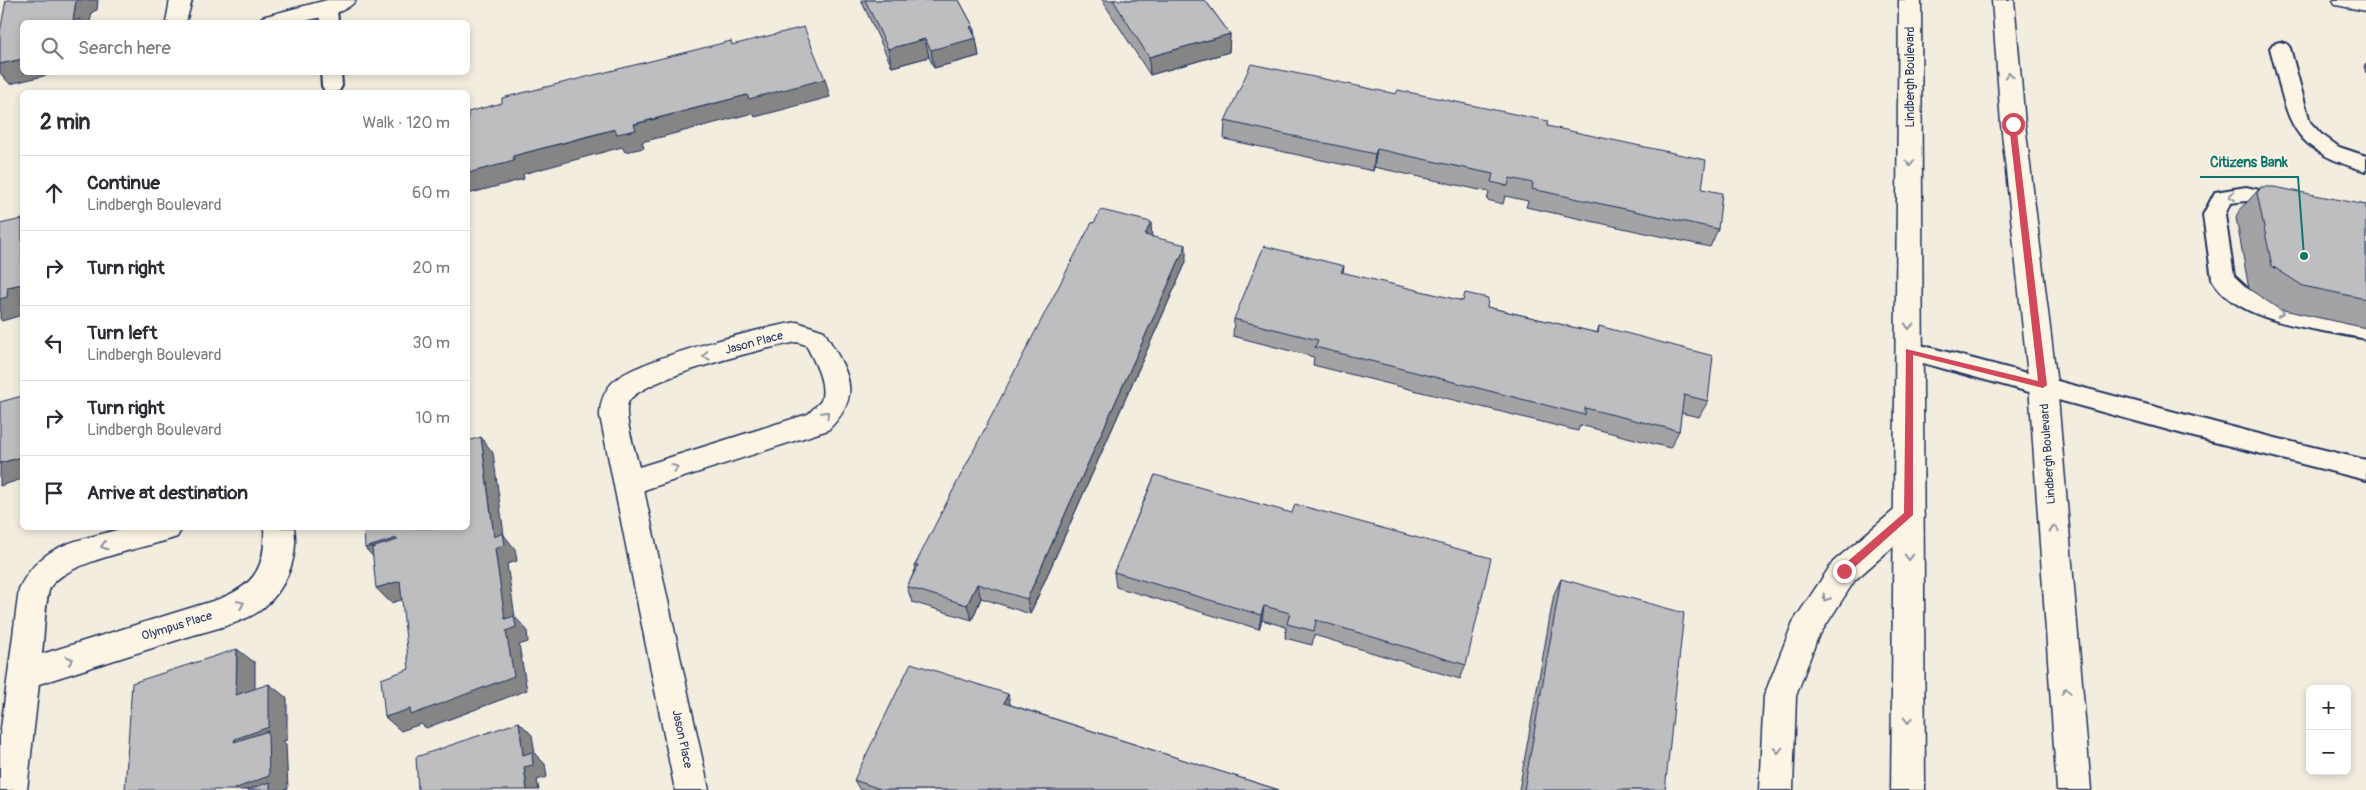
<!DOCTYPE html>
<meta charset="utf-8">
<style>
body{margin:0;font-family:Pangolin,sans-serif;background:#f7f7f7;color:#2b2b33}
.controls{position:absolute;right:15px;bottom:15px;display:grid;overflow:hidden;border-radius:8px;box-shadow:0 2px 8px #0003}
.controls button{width:45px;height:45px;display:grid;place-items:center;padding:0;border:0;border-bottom:1px solid #e1e1e2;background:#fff;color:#2b2b33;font:25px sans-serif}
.stop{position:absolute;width:15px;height:15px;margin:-11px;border:4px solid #d1495b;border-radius:50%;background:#fff}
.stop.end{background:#d1495b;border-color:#fff;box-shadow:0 1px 5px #0008}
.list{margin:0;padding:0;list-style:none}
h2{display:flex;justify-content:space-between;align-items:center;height:65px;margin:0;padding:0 20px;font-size:21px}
h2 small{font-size:16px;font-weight:400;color:#7c7c81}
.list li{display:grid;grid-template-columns:32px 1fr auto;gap:15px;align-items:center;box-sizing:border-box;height:75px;padding:0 20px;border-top:1px solid #e1e1e2}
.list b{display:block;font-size:19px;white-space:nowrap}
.list p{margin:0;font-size:16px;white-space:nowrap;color:#7c7c81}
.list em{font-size:16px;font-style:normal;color:#7c7c81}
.icon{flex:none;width:28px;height:28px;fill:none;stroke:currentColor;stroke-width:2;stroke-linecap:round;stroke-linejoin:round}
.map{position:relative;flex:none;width:2366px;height:790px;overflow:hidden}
.search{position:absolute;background:#fff;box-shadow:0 2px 8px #0003;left:20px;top:20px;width:450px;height:55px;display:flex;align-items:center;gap:12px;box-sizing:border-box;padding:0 18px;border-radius:8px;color:#7c7c81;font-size:19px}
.panel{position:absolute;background:#fff;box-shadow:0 2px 8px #0003;left:20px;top:90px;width:450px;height:440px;border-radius:8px}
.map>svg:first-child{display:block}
</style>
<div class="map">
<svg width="2366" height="790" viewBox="0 0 2366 790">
<rect width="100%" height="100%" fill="#f3ede0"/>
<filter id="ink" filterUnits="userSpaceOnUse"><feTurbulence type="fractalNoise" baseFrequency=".02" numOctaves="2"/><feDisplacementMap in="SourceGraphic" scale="10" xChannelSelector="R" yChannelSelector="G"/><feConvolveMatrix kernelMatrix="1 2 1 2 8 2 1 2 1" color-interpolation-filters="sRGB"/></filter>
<g filter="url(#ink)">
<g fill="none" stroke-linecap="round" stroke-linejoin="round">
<!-- lane casing -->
<g stroke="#1b2f5e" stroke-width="4">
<g id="lane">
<polygon points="328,2 335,4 337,8 338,22 320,22 319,8 321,4"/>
<path d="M 2280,42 L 2287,44 L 2290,48 L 2310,122 L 2321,134 L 2339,147 L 2366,156 L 2366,171 C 2285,148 2290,121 2270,48 L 2273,44 Z"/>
<polygon points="321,72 341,72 342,86 339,91 332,92 325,91 322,86"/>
<path d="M 2246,187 L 2290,197 L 2294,202 L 2290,207 L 2283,210 L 2246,201 L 2230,203 L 2225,215 L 2234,276 L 2248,289 L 2273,302 L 2366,321 L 2366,339 C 2320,329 2237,324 2212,279 L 2203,215 L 2215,192 Z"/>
<polygon points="1909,342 2251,432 2366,460 2366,480 2194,437 1901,357 1897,351 1901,345"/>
</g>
</g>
<!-- street casing -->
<g stroke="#1b2f5e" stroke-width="3">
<g id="street">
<polygon points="170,0 192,0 186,22 166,22"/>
<path d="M 327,0 L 356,0 C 342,20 281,25 259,22 L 262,17 Z"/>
<path d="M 797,322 L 824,331 C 846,370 866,393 828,430 L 644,490 L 709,790 L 675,790 L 600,416 C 600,403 603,392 613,382 C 636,359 761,328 797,322 ZM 797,342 L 806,345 C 814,361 827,383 821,401 L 808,414 L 639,467 C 636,453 623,416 628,403 C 638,379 769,347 797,342 Z"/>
<polygon points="1909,502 1919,506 1924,515 1919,524 1855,580 1817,639 1796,696 1793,790 1759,790 1764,696 1793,622 1833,562 1899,506"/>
<path d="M 124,528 L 182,528 L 177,537 C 147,548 65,561 50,588 C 45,598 44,640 42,654 L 219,599 C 256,585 266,565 264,528 L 294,528 C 299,557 286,590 262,609 C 244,623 210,630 187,637 C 138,653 88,668 39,684 L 27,790 L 0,790 L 0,736 L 19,589 C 41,542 79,541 124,528 Z"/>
</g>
</g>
<!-- secondary casing -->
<g stroke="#1b2f5e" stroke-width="3">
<g id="secondary">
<polygon points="1899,0 1921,0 1925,790 1891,790"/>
<polygon points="1992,0 2014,0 2025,124 2057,385 2091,790 2057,790 2029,385 2001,124"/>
</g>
</g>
<!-- primary casing -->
<g stroke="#1b2f5e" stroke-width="3">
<polygon id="primary" points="2333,0 2366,0 2366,11 2336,5"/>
</g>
<!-- lane -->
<use href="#lane" fill="#fcf5e5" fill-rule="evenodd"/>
<!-- street -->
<use href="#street" fill="#fcf5e5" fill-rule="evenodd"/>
<!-- secondary -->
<use href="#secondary" fill="#fcf5e5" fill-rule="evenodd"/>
<!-- primary -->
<use href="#primary" fill="#fcf5e5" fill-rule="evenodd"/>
</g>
<!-- wall -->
<g fill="#a3a3a5" stroke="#1b2f5e">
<polygon points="861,0 959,0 973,26 979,56 934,68 929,57 892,67"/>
<polygon points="1102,0 1205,0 1230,34 1229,52 1150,75"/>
<polygon points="2366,63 2366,73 2364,66"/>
<polygon points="1225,121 1547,126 1702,189 1718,229 1710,247 1526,207 1528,201 1505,196 1503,204 1487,200 1489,192 1374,167 1373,171 1224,139"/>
<polygon points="2261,187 2366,205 2366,328 2279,309 2249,289 2236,217 2239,211"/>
<polygon points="1152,236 1186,262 1030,614 981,598 972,620 912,602 907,587 916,568 915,565"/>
<polygon points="1344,266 1343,273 1597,333 1599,326 1708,401 1699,417 1681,413 1679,431 1670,448 1580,425 1578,431 1313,365 1314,357 1233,336 1234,319"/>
<polygon points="1155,475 1466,665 1460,679 1314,635 1312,645 1285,638 1286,627 1262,620 1259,629 1116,587 1114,572"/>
<polygon points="1561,579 1665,790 1519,790 1554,594"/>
<polygon points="1011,705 1209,768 1279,790 860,790 854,780"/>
</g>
<!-- shaded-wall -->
<g fill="#858586" stroke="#1b2f5e">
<polygon points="76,0 98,0 97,10 92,12 90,22 75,22 73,21"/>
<polygon points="973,26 975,38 976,38 979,56 934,68 931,50"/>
<polygon points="1230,34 1229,52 1150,75 1149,57"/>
<polygon points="925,39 929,57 892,67 888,49"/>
<polygon points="22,59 22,72 60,72 10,84 0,73 0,64"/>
<polygon points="825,79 830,97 755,117 753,113 642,142 644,148 625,152 622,147 523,174 524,179 468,194 468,173 513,156 747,95"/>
<polygon points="1377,149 1374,167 1373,171 1375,154"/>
<polygon points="1151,222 1152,240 1145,235"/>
<polygon points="1186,245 1186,262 1030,614 1027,599"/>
<polygon points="22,284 22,315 2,321 0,319 0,299 8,287"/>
<polygon points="481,437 493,453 504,535 515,549 517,561 507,564 515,617 527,630 528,642 519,645 527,690 426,728 421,724 401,731 385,717 506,631 495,549 494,537"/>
<polygon points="22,457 22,479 0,486 0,463"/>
<polygon points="397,538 412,554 380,564 365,548"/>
<polygon points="400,581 414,596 391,603 376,588"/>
<polygon points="977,584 981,598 972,620 967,605"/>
<polygon points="1264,606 1262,620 1259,629 1261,615"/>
<polygon points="237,649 255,663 255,709 236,695"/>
<polygon points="269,684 287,698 287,740 283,741 286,744 288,789 284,790 234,790 235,739"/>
<polygon points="1008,694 1011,707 1004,703"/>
<polygon points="519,722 532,735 535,754 545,764 547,777 537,780 539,790 527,790"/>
</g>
<!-- building -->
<g fill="#bebec0" stroke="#1b2f5e">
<polygon points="6,0 76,0 73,21 80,19 80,22 22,22 22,59 0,64 0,32"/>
<polygon points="865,0 959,0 973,26 970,27 976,38 931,50 925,39 888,49"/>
<polygon points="1113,0 1205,0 1230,34 1149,57"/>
<polygon points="804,27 825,79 749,99 747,95 634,124 636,130 617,134 615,129 513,156 514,161 468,173 468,112 502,103 502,98 542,88 731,41 732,45"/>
<polygon points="1251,64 1396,94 1398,90 1548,121 1547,126 1706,160 1702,189 1722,193 1718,229 1532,189 1533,183 1510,178 1508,186 1491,182 1493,174 1455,166 1377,149 1375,154 1225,121"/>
<polygon points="2261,187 2274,187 2366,205 2366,299 2303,286 2272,266 2257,193"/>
<polygon points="1101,210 1151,222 1145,235 1186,245 1027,599 977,584 967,605 907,587 918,565 915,565 936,523 1092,222 1094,223"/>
<polygon points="22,219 22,284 8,287 7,297 0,299 0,224"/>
<polygon points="1264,246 1344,266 1341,272 1463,301 1465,293 1488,298 1487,307 1598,333 1599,326 1713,356 1708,401 1684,395 1679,431 1585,408 1585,415 1315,347 1318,340 1234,319"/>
<polygon points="22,396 22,457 0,463 0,402"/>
<polygon points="481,437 494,537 503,533 505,545 495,549 505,619 514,616 516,627 506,631 514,676 411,715 410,709 385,717 381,679 409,669 400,581 376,588 372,548 397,540 397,538 365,548 364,528 468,528 468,441"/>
<polygon points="1155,475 1292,513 1295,504 1491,558 1466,665 1316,620 1314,631 1287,624 1290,613 1264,606 1261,615 1114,572"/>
<polygon points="1561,579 1684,613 1665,790 1524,790"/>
<polygon points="237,649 236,695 269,684 269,727 235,739 234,742 268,731 269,776 234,789 234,790 125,790 132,683"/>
<polygon points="911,663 1008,694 1004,703 1279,790 883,790 854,780"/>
<polygon points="519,722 523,755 532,752 533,765 524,767 527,790 418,790 416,757"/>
<polygon points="270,782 270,790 247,790"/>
</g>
<!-- one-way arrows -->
<defs><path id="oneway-chevron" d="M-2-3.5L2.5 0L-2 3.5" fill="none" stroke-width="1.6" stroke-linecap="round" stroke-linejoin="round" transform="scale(1.25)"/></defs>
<g stroke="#8c92a2">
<use href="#oneway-chevron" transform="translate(2009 75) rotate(-94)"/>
<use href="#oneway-chevron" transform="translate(1910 163) rotate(90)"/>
<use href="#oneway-chevron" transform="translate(2232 196) rotate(174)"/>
<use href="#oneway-chevron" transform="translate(2281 313) rotate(11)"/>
<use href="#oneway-chevron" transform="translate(1909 326) rotate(91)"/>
<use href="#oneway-chevron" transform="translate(706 356) rotate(164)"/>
<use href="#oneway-chevron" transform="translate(826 414) rotate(-47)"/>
<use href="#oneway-chevron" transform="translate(675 468) rotate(-18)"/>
<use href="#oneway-chevron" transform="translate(2054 529) rotate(-94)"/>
<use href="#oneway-chevron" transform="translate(104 546) rotate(163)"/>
<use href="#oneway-chevron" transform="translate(1909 557) rotate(90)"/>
<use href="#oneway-chevron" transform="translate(1826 598) rotate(123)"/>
<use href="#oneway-chevron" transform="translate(241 604) rotate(-23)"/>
<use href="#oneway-chevron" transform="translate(70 660) rotate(-17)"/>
<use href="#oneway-chevron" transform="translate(2066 691) rotate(-94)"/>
<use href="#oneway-chevron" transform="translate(1908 720) rotate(90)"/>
<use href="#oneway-chevron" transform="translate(1778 750) rotate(92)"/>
</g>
</g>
<!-- route -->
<polygon fill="#d1495b" points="2013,122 2016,124 2047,385 2043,388 1913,355 1913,515 1847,574 1840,574 1840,568 1904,513 1906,349 2038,381 2009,124"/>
<g text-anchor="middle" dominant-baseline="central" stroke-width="4" stroke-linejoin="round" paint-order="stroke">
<!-- street labels -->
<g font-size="12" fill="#1b2f5e" stroke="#fcf5e5">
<text transform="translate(1910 77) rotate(-90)">Lindbergh Boulevard</text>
<text transform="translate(754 343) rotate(-15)">Jason Place</text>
<text transform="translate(2048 454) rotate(-94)">Lindbergh Boulevard</text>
<text transform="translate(177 626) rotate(-17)">Olympus Place</text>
<text transform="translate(682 739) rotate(78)">Jason Place</text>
</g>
</g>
<!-- callouts -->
<path fill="none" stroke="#0f766e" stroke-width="2" d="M2304 256L2298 177H2200"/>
<circle fill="#0f766e" stroke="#fcf5e5" stroke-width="2" cx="2304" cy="256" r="5"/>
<g font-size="14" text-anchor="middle" font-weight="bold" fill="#0f766e" stroke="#fcf5e5" stroke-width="4" stroke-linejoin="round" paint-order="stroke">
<text x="2249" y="167">Citizens Bank</text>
</g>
</svg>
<div class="controls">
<button>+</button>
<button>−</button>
</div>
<div class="stop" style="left:2013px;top:124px"></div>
<div class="stop end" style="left:1844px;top:571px"></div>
<div class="search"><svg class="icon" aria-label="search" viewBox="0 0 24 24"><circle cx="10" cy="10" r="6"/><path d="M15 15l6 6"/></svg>Search here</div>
<section class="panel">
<h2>2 min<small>Walk · 120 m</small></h2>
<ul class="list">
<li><svg class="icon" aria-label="ahead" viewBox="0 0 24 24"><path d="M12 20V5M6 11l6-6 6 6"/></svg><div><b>Continue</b><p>Lindbergh Boulevard</p></div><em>60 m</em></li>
<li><svg class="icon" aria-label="right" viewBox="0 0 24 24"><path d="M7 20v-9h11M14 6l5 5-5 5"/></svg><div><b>Turn right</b></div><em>20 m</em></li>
<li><svg class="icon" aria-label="left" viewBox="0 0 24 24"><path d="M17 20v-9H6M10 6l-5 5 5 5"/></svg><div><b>Turn left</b><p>Lindbergh Boulevard</p></div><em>30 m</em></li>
<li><svg class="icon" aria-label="right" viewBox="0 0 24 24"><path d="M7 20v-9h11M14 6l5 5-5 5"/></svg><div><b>Turn right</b><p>Lindbergh Boulevard</p></div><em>10 m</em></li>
<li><svg class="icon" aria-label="arrive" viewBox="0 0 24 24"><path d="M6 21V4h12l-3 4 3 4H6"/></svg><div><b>Arrive at destination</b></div></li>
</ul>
</section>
</div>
